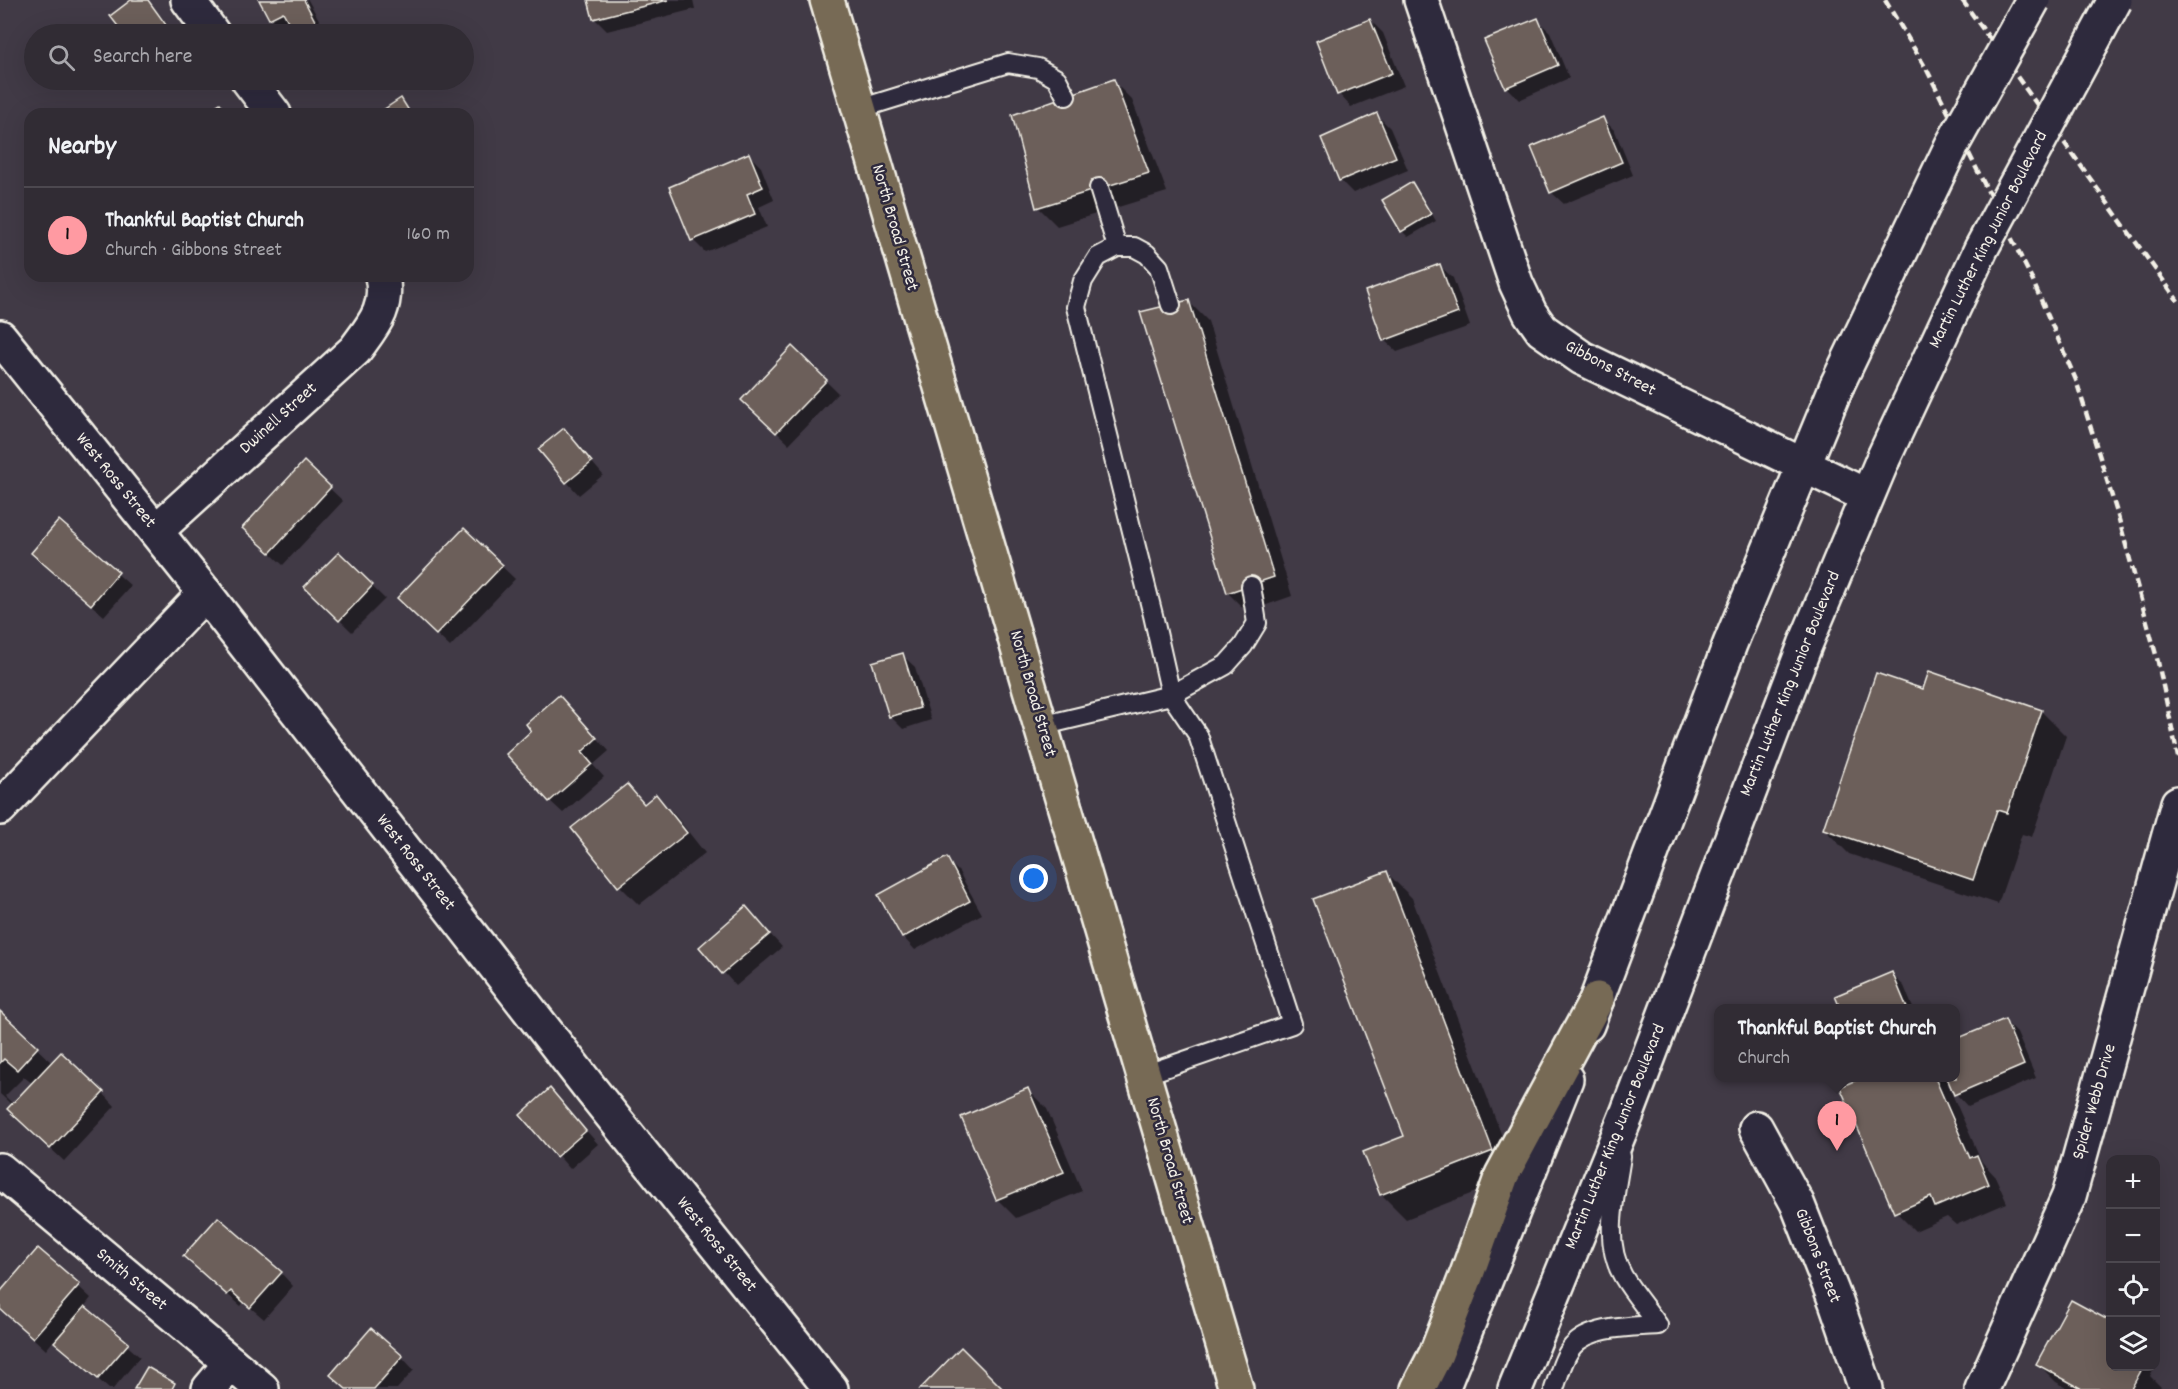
<!DOCTYPE html>
<meta charset="utf-8">
<style>
body{margin:0;font-family:Dekko,sans-serif;background:#3d3840;color:#f1f3f6}
.controls{position:absolute;right:18px;bottom:18px;display:grid;overflow:hidden;border-radius:12px;box-shadow:0 6px 24px #0002}
.controls button{width:54px;height:54px;display:grid;place-items:center;padding:0;border:0;border-bottom:2px solid #4c484f;background:#312c34;color:#f1f3f6;font:30px sans-serif}
.you{position:absolute;left:1034px;top:879px;width:21px;height:21px;margin:-15px;border:4px solid #fff;border-radius:50%;background:#1a73e8;box-shadow:0 0 0 9px #1a73e833}
.badge{display:grid;place-items:center;width:39px;height:39px;border-radius:50%;background:#ff9aa2;color:#111;font-size:20px;font-weight:700}
.pin{position:absolute;translate:-50% -50px;filter:drop-shadow(0 2px 3px #0008)}
.pin::after{content:'';position:absolute;top:32px;width:21px;height:18px;background:inherit;clip-path:polygon(0 0,100% 0,50% 100%)}
.popup{position:absolute;left:1714px;top:1004px;width:246px;height:78px;box-sizing:border-box;display:grid;place-content:center;border-radius:12px;background:#312c34;filter:drop-shadow(0 2px 4px #0005);font-size:20px;white-space:nowrap;color:#a8a7ac}
.popup b{font-size:22px;color:#f1f3f6}
.popup::after{content:'';position:absolute;left:50%;top:100%;margin-left:-12px;border:12px solid transparent;border-top-color:#312c34}
.list{margin:0;padding:0;list-style:none}
h2{display:flex;justify-content:space-between;align-items:center;height:78px;margin:0;padding:0 24px;font-size:26px}
h2 small{font-size:20px;font-weight:400;color:#a8a7ac}
.list li{display:grid;grid-template-columns:39px 1fr auto;gap:18px;align-items:center;box-sizing:border-box;height:96px;padding:0 24px;border-top:2px solid #4c484f}
.list b{display:block;font-size:22px;white-space:nowrap}
.list p{margin:0;font-size:20px;white-space:nowrap;color:#a8a7ac}
.list em{font-size:20px;font-style:normal;color:#a8a7ac}
.icon{flex:none;width:33px;height:33px;fill:none;stroke:currentColor;stroke-width:2;stroke-linecap:round;stroke-linejoin:round}
.map{position:relative;flex:none;width:2178px;height:1389px;overflow:hidden}
.search{position:absolute;background:#312c34;box-shadow:0 6px 24px #0002;left:24px;top:24px;width:450px;height:66px;display:flex;align-items:center;gap:15px;box-sizing:border-box;padding:0 21px;border-radius:33px;color:#a8a7ac;font-size:22px}
.panel{position:absolute;background:#312c34;box-shadow:0 6px 24px #0002;left:24px;top:108px;width:450px;height:174px;border-radius:18px}
.map>svg:first-child{display:block}
</style>
<div class="map">
<svg width="2178" height="1389" viewBox="0 0 2178 1389">
<rect width="100%" height="100%" fill="#413a46"/>
<filter id="ink" filterUnits="userSpaceOnUse"><feTurbulence type="fractalNoise" baseFrequency=".0167" numOctaves="2"/><feDisplacementMap in="SourceGraphic" scale="12" xChannelSelector="R" yChannelSelector="G"/><feConvolveMatrix kernelMatrix="1 2 1 2 8 2 1 2 1" color-interpolation-filters="sRGB"/></filter>
<g filter="url(#ink)">
<!-- shadow -->
<g fill="#0007" fill-rule="evenodd">
<polygon points="133,0 148,0 175,34 126,34 112,16"/>
<polygon points="261,0 308,0 327,34 296,34 292,26 283,31 270,18"/>
<polygon points="590,0 693,0 695,9 607,31 594,18"/>
<polygon points="1370,20 1383,33 1404,86 1351,107 1339,94 1318,41"/>
<polygon points="1537,20 1550,32 1569,78 1519,100 1506,87"/>
<polygon points="1113,81 1132,100 1167,192 1057,226 1038,207"/>
<polygon points="1377,115 1390,128 1408,170 1353,193 1341,181 1323,138"/>
<polygon points="1603,119 1615,131 1633,175 1564,204 1551,192"/>
<polygon points="749,155 761,167 774,200 759,207 767,227 705,252 693,240"/>
<polygon points="1412,184 1418,190 1436,221 1408,237 1402,231"/>
<polygon points="1440,266 1453,278 1470,326 1397,352 1384,340"/>
<polygon points="1189,302 1208,321 1292,596 1247,612 1228,593 1142,313"/>
<polygon points="792,348 838,393 789,444 743,400"/>
<polygon points="564,430 603,475 579,495 567,482"/>
<polygon points="304,464 343,501 283,565 256,540"/>
<polygon points="59,522 131,586 104,616 45,565"/>
<polygon points="464,530 515,579 450,647 411,610"/>
<polygon points="339,554 385,599 352,632 306,587"/>
<polygon points="902,655 915,667 931,720 903,729 891,717 874,663"/>
<polygon points="1924,690 2041,711 2066,736 2032,837 2022,834 1998,904 1849,854 1824,829"/>
<polygon points="571,709 609,751 593,765 604,777 563,813 550,801"/>
<polygon points="627,786 646,805 656,796 675,815 705,853 639,905 620,886 573,828"/>
<polygon points="946,859 959,872 982,914 915,950 903,937"/>
<polygon points="1387,873 1412,898 1517,1176 1406,1219 1381,1194 1406,1137"/>
<polygon points="746,908 782,947 736,986 701,947"/>
<polygon points="1891,974 1904,986 1913,1008 1841,1008 1836,996"/>
<path d="M 0,1013 L 52,1063 L 103,1093 L 115,1106 L 64,1161 L 22,1122 L 13,1106 L 0,1094 ZM 24,1077 L 33,1084 L 14,1105 L 5,1096 Z"/>
<polygon points="2004,1020 2017,1033 2036,1078 1968,1107 1956,1094 1948,1078 1956,1078 1956,1041"/>
<polygon points="1865,1078 1945,1078 1982,1162 1995,1176 2007,1203 1956,1225 1947,1217 1915,1231 1896,1212 1842,1087"/>
<polygon points="1028,1090 1047,1109 1082,1191 1016,1218 997,1199"/>
<polygon points="562,1103 598,1144 570,1169 522,1115"/>
<polygon points="198,1269 281,1273 293,1286 264,1319 244,1302 241,1306"/>
<polygon points="78,1286 91,1298 84,1307 140,1357 113,1389 109,1389 54,1340 46,1350 0,1308 0,1294"/>
<polygon points="2072,1302 2110,1323 2110,1366 2155,1366 2150,1376 2161,1387 2160,1389 2069,1389 2056,1382 2037,1363"/>
<polygon points="2156,1354 2160,1358 2156,1366"/>
<polygon points="402,1357 414,1370 397,1389 346,1389"/>
</g>
<!-- building -->
<g fill="#6c5e5a" stroke="#f4f1e8" stroke-width="1.5">
<polygon points="131,0 148,0 169,29 161,34 124,34 110,16"/>
<polygon points="259,0 304,0 322,34 295,34 283,12 269,19"/>
<polygon points="588,0 668,0 593,19"/>
<polygon points="1538,18 1558,65 1505,88 1484,40"/>
<polygon points="1370,19 1392,73 1337,95 1316,41"/>
<polygon points="1114,79 1149,173 1036,208 1012,115"/>
<polygon points="401,98 411,114 377,114"/>
<polygon points="220,103 227,114 203,114"/>
<polygon points="1377,113 1396,157 1339,181 1321,138"/>
<polygon points="1603,117 1622,162 1550,193 1531,147"/>
<polygon points="749,153 763,187 747,194 755,214 691,241 669,187"/>
<polygon points="1412,182 1431,214 1401,232 1382,200"/>
<polygon points="1440,264 1458,313 1383,341 1365,291"/>
<polygon points="1189,300 1274,577 1227,593 1140,312"/>
<polygon points="792,346 827,380 776,433 741,400"/>
<polygon points="564,428 592,462 566,483 538,449"/>
<polygon points="304,461 331,487 270,553 242,528"/>
<polygon points="59,520 119,572 91,605 31,553"/>
<polygon points="464,528 503,565 436,635 397,598"/>
<polygon points="339,552 373,585 339,621 304,587"/>
<polygon points="903,653 920,708 889,717 872,662"/>
<polygon points="1929,671 2042,710 2007,813 1997,810 1973,880 1823,829 1876,673 1923,689"/>
<polygon points="559,695 597,738 582,752 592,764 549,802 506,754 531,731 526,724"/>
<polygon points="627,784 644,804 656,794 687,833 618,887 571,828"/>
<polygon points="947,857 970,901 902,938 878,895"/>
<polygon points="1387,871 1493,1151 1380,1195 1363,1152 1404,1136 1313,899"/>
<polygon points="746,906 770,934 722,974 699,947"/>
<polygon points="1892,972 1907,1008 1840,1008 1835,996"/>
<polygon points="0,1011 38,1047 17,1070 4,1059 0,1063"/>
<polygon points="2005,1019 2024,1065 1954,1095 1947,1078 1956,1078 1956,1039"/>
<polygon points="61,1052 104,1092 50,1149 7,1109"/>
<polygon points="1861,1078 1935,1078 1970,1158 1977,1155 1989,1184 1935,1207 1931,1197 1894,1213 1840,1087"/>
<polygon points="550,1088 586,1131 556,1157 520,1115"/>
<polygon points="1028,1088 1064,1172 996,1200 961,1117"/>
<polygon points="218,1217 282,1272 250,1308 231,1291 227,1295 183,1256"/>
<polygon points="38,1248 80,1284 33,1338 0,1309 0,1292"/>
<polygon points="2071,1300 2110,1321 2110,1366 2143,1367 2131,1389 2082,1389 2036,1364"/>
<polygon points="85,1306 129,1343 98,1379 54,1342"/>
<polygon points="371,1328 403,1356 374,1389 346,1389 330,1375"/>
<polygon points="961,1347 1003,1389 920,1389"/>
<polygon points="147,1367 175,1383 172,1389 134,1389"/>
</g>
<g fill="none" stroke-linecap="round" stroke-linejoin="round">
<!-- lane casing -->
<g stroke="#f4f1e8" stroke-width="22">
<g id="lane">
<polyline points="859,109 1008,63 1038,68 1057,79 1066,96"/>
<polyline points="1099,188 1117,247"/>
<polyline points="1171,305 1159,267 1147,254 1134,247 1117,247 1098,257 1083,281 1076,307 1153,615 1171,695 1226,665 1243,646 1257,623 1251,586"/>
<polyline points="1041,726 1171,695 1198,735 1292,1024 1144,1075"/>
<path d="M 1554,1389 C 1559,1375 1563,1357 1573,1346 C 1590,1326 1633,1327 1658,1325 C 1647,1309 1633,1293 1623,1276 C 1602,1241 1616,1193 1621,1156"/>
</g>
</g>
<!-- street casing -->
<g stroke="#f4f1e8" stroke-width="38">
<g id="street">
<polyline points="188,0 213,34"/>
<polyline points="1421,0 1516,283 1530,313 1542,330 1582,358 1867,496"/>
<polyline points="248,80 274,114"/>
<path d="M 156,531 L 355,350 C 373,325 389,309 382,276"/>
<polyline points="0,808 205,593"/>
<polyline points="1756,1128 1797,1203 1836,1302 1866,1389"/>
<polyline points="0,1170 262,1389"/>
<polyline points="209,1389 231,1363"/>
<polyline points="1982,1389 2069,1196 2178,803"/>
</g>
</g>
<!-- secondary casing -->
<g stroke="#f4f1e8" stroke-width="38">
<g id="secondary">
<polyline points="0,337 205,593 593,1092 831,1389"/>
<polyline points="1587,1025 1730,644 1837,385"/>
<polyline points="1442,1389 1566,1079"/>
<polyline points="1515,1389 1627,1114 1805,645 1883,459"/>
</g>
</g>
<!-- primary casing -->
<g stroke="#f4f1e8" stroke-width="38">
<g id="primary">
<polyline points="827,0 1236,1389"/>
<polyline points="1418,1389 1436,1354 1467,1274 1502,1175 1597,999"/>
</g>
</g>
<!-- lane -->
<use href="#lane" stroke="#2f2a3d" stroke-width="18"/>
<!-- street -->
<use href="#street" stroke="#2f2a3d" stroke-width="33"/>
<!-- secondary -->
<use href="#secondary" stroke="#2f2a3d" stroke-width="33"/>
<!-- primary -->
<use href="#primary" stroke="#776a54" stroke-width="33"/>
<!-- rail -->
<g stroke="#f4f1e8" stroke-width="4.5" stroke-dasharray="9 4.5" stroke-linecap="butt">
<polyline points="1885,0 1927,70 2031,277 2076,380 2118,516 2158,662 2178,757"/>
<polyline points="1962,0 2178,301"/>
</g>
<!-- secondary-bridge casing -->
<g stroke="#f4f1e8" stroke-width="38" stroke-linecap="butt">
<g id="secondary-bridge">
<polyline points="1837,385 1952,145 2033,0"/>
<polyline points="1883,459 1981,249 2115,0"/>
</g>
</g>
<!-- secondary-bridge -->
<use href="#secondary-bridge" stroke="#2f2a3d" stroke-width="33"/>
</g>
</g>
<g text-anchor="middle" dominant-baseline="central" stroke-width="5" stroke-linejoin="round" paint-order="stroke">
<!-- street labels -->
<g font-size="18" fill="#f4f1e8" stroke="#2f2a3d">
<text transform="translate(894 228) rotate(74)">North Broad Street</text>
<text transform="translate(1989 240) rotate(-63)">Martin Luther King Junior Boulevard</text>
<text transform="translate(1610 369) rotate(28)">Gibbons Street</text>
<text transform="translate(279 419) rotate(-42)">Dwinell Street</text>
<text transform="translate(115 481) rotate(51)">West Ross Street</text>
<text transform="translate(1791 684) rotate(-68)">Martin Luther King Junior Boulevard</text>
<text transform="translate(1032 694) rotate(74)">North Broad Street</text>
<text transform="translate(415 863) rotate(52)">West Ross Street</text>
<text transform="translate(2095 1102) rotate(-74)">Spider Webb Drive</text>
<text transform="translate(1616 1137) rotate(-68)">Martin Luther King Junior Boulevard</text>
<text transform="translate(1169 1161) rotate(74)">North Broad Street</text>
<text transform="translate(716 1245) rotate(51)">West Ross Street</text>
<text transform="translate(1817 1256) rotate(69)">Gibbons Street</text>
<text transform="translate(131 1280) rotate(40)">Smith Street</text>
</g>
</g>
</svg>
<div class="controls">
<button>+</button>
<button>−</button>
<button><svg class="icon" aria-label="locate" viewBox="0 0 24 24"><circle cx="12" cy="12" r="6"/><path d="M12 2v4M12 18v4M2 12h4M18 12h4"/></svg></button>
<button><svg class="icon" aria-label="layers" viewBox="0 0 24 24"><path d="M12 4l9 5-9 5-9-5zM3 14l9 5 9-5"/></svg></button>
</div>
<div class="you"></div>
<div class="pin badge" style="left:1837px;top:1151px">1</div>
<div class="popup"><b>Thankful Baptist Church</b>Church</div>
<div class="search"><svg class="icon" aria-label="search" viewBox="0 0 24 24"><circle cx="10" cy="10" r="6"/><path d="M15 15l6 6"/></svg>Search here</div>
<section class="panel">
<h2>Nearby<small></small></h2>
<ul class="list">
<li><span class="badge">1</span><div><b>Thankful Baptist Church</b><p>Church · Gibbons Street</p></div><em>160 m</em></li>
</ul>
</section>
</div>
